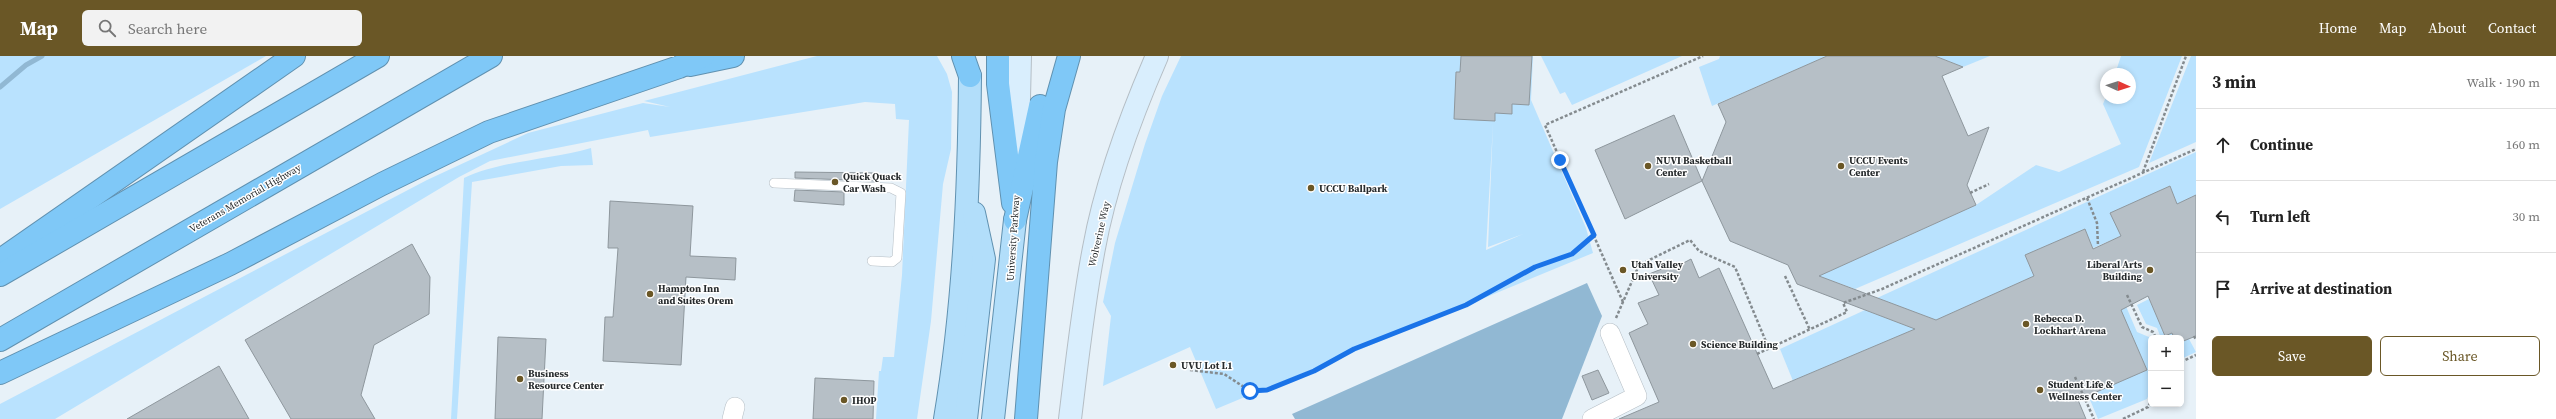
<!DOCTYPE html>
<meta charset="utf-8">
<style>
body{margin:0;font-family:"Source Serif 4",serif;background:#f2f2f2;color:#222}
.controls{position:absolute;right:12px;bottom:12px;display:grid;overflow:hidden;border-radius:6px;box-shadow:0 2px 6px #0003}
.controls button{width:36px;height:36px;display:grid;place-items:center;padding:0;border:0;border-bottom:1px solid #e0e0e0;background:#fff;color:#222;font:20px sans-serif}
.compass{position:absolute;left:2100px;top:12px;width:36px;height:36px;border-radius:50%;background:#fff;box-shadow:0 2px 6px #0003;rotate:93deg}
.stop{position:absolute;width:12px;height:12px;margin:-9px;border:3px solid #1a73e8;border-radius:50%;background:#fff}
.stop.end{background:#1a73e8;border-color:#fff;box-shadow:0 1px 4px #0008}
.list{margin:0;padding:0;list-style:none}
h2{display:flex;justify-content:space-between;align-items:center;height:52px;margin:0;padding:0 16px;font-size:17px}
h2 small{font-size:13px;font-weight:400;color:#767676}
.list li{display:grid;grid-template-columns:26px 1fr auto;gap:12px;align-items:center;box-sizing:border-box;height:72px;padding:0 16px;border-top:1px solid #e0e0e0}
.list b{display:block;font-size:15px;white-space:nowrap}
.list em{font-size:13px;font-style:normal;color:#767676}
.actions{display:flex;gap:8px;padding:12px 16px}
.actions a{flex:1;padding:9px 0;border:1px solid #6a5726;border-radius:6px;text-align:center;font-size:14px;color:#6a5726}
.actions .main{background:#6a5726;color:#fff}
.icon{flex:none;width:22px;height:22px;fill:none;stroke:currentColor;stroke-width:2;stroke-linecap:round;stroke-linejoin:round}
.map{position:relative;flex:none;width:2196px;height:363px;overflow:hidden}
header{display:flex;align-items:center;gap:24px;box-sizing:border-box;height:56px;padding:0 20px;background:#6a5726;color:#fff}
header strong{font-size:19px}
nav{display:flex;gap:22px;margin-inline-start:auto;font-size:14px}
.search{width:280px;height:36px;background:#f2f2f2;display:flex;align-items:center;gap:10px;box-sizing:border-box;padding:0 14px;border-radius:6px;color:#767676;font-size:15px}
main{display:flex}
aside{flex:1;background:#fff}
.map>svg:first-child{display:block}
</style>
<header>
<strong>Map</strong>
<div class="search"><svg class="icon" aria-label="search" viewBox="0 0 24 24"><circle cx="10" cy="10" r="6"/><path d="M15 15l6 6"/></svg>Search here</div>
<nav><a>Home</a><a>Map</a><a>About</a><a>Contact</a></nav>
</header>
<main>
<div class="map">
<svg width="2196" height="363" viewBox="0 0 2196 363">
<rect width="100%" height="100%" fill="#e7f1f8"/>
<!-- green -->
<g fill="#b9e2fe" fill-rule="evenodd">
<polygon points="0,0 266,0 0,153"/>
<polygon points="817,0 937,0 947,18 952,36 951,93 943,128 931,265 917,363 876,363 879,315 881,315 883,301 894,301 902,219 909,64 896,63 895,48 865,46 650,81 648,74 490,105 459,121 55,363 0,363 0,348 427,124 528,77 643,47 670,51 644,45"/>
<path d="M 1181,0 L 1533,0 L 1531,44 L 1586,172 L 1593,197 L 1216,353 L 1190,291 L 1103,330 L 1111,260 L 1103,246 L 1115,187 L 1145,88 L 1162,40 ZM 1493,68 L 1488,191 L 1523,178 L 1486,194 Z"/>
<polygon points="1541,0 1682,0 1572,49 1565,36 1560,38"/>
<polygon points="1720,0 1827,0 1712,50 1699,11 1719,3"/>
<polygon points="1936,0 1990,0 1963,11"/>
<polygon points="2121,0 2182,0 2139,111 1855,233 1819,220 1976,149 2036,109 2059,116 2121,88 2103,48 2106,41 2130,42 2130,18 2115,18"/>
<polygon points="2191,0 2196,0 2196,86 2149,107"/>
<path d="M 591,92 L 593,109 L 561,110 L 472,126 L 457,363 L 451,363 L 464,122 C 503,104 550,104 591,92 Z"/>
<polygon points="2196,96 2196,139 2177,148 2170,130 2111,157 2121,180 2093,192 2085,173 2025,199 2034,220 1936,264 1877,242"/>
<polygon points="2122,241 2137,276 2149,281 2151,284 2151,333 2147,343 2098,363 2088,339 2147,314 2116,244"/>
<polygon points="2149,243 2165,280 2172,277 2174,282 2161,282 2157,272 2146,268 2137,249"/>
<polygon points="1865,254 1915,273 1793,325 1780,293"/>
<polygon points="2189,283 2196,296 2181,303 2181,286"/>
</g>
<!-- water -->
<polygon fill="#91b8d3" points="1587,227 1602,260 1562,363 1295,363 1292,358"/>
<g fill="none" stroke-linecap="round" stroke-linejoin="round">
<!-- stream -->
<polyline stroke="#91b8d3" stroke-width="5" points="0,31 26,9 42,0"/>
</g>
<!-- building -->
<g fill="#b6bfc6" stroke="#8e979d">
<polygon points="1461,0 1532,0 1529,49 1512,48 1512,58 1495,57 1495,65 1454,63 1456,16 1460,16"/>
<polygon points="1827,0 1935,0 1963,11 1942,20 1968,80 1989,71 1967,129 1976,149 1819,220 1936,264 2034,220 2025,199 2085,173 2093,193 2121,180 2110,157 2170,130 2177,148 2196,139 2196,280 2181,286 2181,282 2174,282 2172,277 2165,280 2148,240 2121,254 2147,314 2078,344 2086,363 1619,363 1659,346 1629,277 1648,268 1638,247 1659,239 1649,218 1672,209 1674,212 1691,203 1699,222 1719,212 1773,333 1915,273 1797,228 1788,209 1730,185 1702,125 1726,66 1718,48"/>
<polygon points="1674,59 1702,125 1625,163 1595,94"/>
<polygon points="795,116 876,117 875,125 795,122"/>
<polygon points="795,134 844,136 844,149 794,145"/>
<polygon points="610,145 693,150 690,200 736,202 735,224 686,221 681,309 603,305 605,261 613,261 618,192 608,192"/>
<polygon points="412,188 430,221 429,258 374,289 361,339 375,363 291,363 245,284"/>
<polygon points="498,281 546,283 542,363 495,363"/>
<polygon points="219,310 249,363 127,363"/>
<polygon points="1598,314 1609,337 1592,344 1582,320"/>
<polygon points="815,322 874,325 873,363 813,363"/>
</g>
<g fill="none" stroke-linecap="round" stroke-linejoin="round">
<!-- lane casing -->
<g stroke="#b5bec5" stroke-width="10">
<polyline id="lane" points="774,127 891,132 901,137 897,202 892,206 872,205"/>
</g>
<!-- street casing -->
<g stroke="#b5bec5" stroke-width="20">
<g id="street">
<polyline points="732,363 735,351"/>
<polyline points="1592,363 1637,340 1610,277"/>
</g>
</g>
<!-- secondary casing -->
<g stroke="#b5bec5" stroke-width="24">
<g id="secondary">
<polyline points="1017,125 1020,0"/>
<path d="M 1070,363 C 1077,306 1083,249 1094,192 C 1106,126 1130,62 1157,0"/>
</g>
</g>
<!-- primary casing -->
<g stroke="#6091b0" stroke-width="24">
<g id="primary">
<path d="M 945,363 C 964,250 969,135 970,20"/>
<polyline points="966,363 984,203 974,157"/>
<polyline points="993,363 1015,164"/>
</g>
</g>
<!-- highway casing -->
<g stroke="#6091b0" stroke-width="24">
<g id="highway">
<polyline points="963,0 970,20"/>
<polyline points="998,0 998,28 1013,147"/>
<polyline points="690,9 733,0"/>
<polyline points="1015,164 1040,50"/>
<polyline points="5,201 294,0"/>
<polyline points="0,219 378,0"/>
<polyline points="0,284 491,0"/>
<polyline points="0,317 230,208 382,128 489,76 679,11 703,0"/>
<polyline points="1026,363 1046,106 1054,53 1069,0"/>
</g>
</g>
<!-- path -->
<g stroke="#848b8f" stroke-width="2.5" stroke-dasharray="3 2" stroke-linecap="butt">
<polyline points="2143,116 2186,0"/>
<polyline points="1970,137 1989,128"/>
<polyline points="2087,142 2097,167 2098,190"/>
<polyline points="1785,220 1810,274"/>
<polyline points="2127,239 2142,271 2153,276 2156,282"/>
<polyline points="1623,246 1545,69 1703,0"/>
<polyline points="1616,262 1639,209 1690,184 1699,195 1735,211 1769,293"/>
<polyline points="2194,280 2196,284"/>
<polyline points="1757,298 1847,256 1843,247 1882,233 2196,93"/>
<polyline points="2181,306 2196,299"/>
<polyline points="1190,314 1224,318 1250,335 1267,334 1314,315 1354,293 1466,249 1535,211 1572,198 1594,179"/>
<polyline points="2075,321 2094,363"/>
<polyline points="2123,363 2148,351 2151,344"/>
</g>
<!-- lane -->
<use href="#lane" stroke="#fff" stroke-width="9"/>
<!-- street -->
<use href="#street" stroke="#fff" stroke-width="19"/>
<!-- secondary -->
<use href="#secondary" stroke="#d9eefd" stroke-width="22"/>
<!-- primary -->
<use href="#primary" stroke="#b2defa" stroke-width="22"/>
<!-- highway -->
<use href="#highway" stroke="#7fc8f7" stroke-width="22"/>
</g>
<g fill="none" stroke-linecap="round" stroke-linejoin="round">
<!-- route -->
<polyline stroke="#1a73e8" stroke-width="5" points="1250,335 1267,334 1314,315 1354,293 1466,249 1535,211 1572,198 1594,179 1560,104"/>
</g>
<!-- markers -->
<g fill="#6a5726" stroke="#fff" stroke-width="1.5">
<circle cx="1648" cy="110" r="4"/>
<circle cx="1841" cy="110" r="4"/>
<circle cx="835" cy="126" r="4"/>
<circle cx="1311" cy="132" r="4"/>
<circle cx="1623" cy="214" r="4"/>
<circle cx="2150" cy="214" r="4"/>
<circle cx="650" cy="238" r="4"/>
<circle cx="2026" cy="268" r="4"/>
<circle cx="1693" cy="288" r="4"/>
<circle cx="1173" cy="309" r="4"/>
<circle cx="520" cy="323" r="4"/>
<circle cx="2040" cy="334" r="4"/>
<circle cx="844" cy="344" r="4"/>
</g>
<g text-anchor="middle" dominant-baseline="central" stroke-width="3" stroke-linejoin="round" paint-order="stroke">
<!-- poi labels -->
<g font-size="10" font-weight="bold" fill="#272b2d" stroke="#fff" text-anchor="start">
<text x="1656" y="104">NUVI Basketball<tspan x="1656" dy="12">Center</tspan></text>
<text x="1849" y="104">UCCU Events<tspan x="1849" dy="12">Center</tspan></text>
<text x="843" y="120">Quick Quack<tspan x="843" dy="12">Car Wash</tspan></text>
<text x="1319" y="132">UCCU Ballpark</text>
<text x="1631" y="208">Utah Valley<tspan x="1631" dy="12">University</tspan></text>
<text x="2142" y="208" text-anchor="end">Liberal Arts<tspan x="2142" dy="12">Building</tspan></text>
<text x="658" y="232">Hampton Inn<tspan x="658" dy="12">and Suites Orem</tspan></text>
<text x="2034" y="262">Rebecca D.<tspan x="2034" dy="12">Lockhart Arena</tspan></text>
<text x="1701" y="288">Science Building</text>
<text x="1181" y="309">UVU Lot L1</text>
<text x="528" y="317">Business<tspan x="528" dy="12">Resource Center</tspan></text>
<text x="2048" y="328">Student Life &amp;<tspan x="2048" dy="12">Wellness Center</tspan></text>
<text x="852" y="344">IHOP</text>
</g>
<!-- street labels -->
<g font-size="10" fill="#272b2d" stroke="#fff">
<text transform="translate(245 142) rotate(-30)">Veterans Memorial Highway</text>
<text transform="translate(1099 178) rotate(-77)">Wolverine Way</text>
<text transform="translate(1013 182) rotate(-86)">University Parkway</text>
</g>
</g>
</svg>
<div class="controls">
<button>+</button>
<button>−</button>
</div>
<svg class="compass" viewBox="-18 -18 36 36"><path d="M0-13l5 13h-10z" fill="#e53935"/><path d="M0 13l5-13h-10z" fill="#767676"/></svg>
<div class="stop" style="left:1250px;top:335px"></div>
<div class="stop end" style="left:1560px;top:104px"></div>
</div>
<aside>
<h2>3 min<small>Walk · 190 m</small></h2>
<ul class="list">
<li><svg class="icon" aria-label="ahead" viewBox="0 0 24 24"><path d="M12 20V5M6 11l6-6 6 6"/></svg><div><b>Continue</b></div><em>160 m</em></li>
<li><svg class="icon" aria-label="left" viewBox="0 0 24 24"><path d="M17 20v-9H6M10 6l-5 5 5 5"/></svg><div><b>Turn left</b></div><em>30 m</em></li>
<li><svg class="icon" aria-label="arrive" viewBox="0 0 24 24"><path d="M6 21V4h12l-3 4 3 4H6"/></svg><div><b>Arrive at destination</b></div></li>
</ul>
<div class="actions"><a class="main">Save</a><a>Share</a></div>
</aside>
</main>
